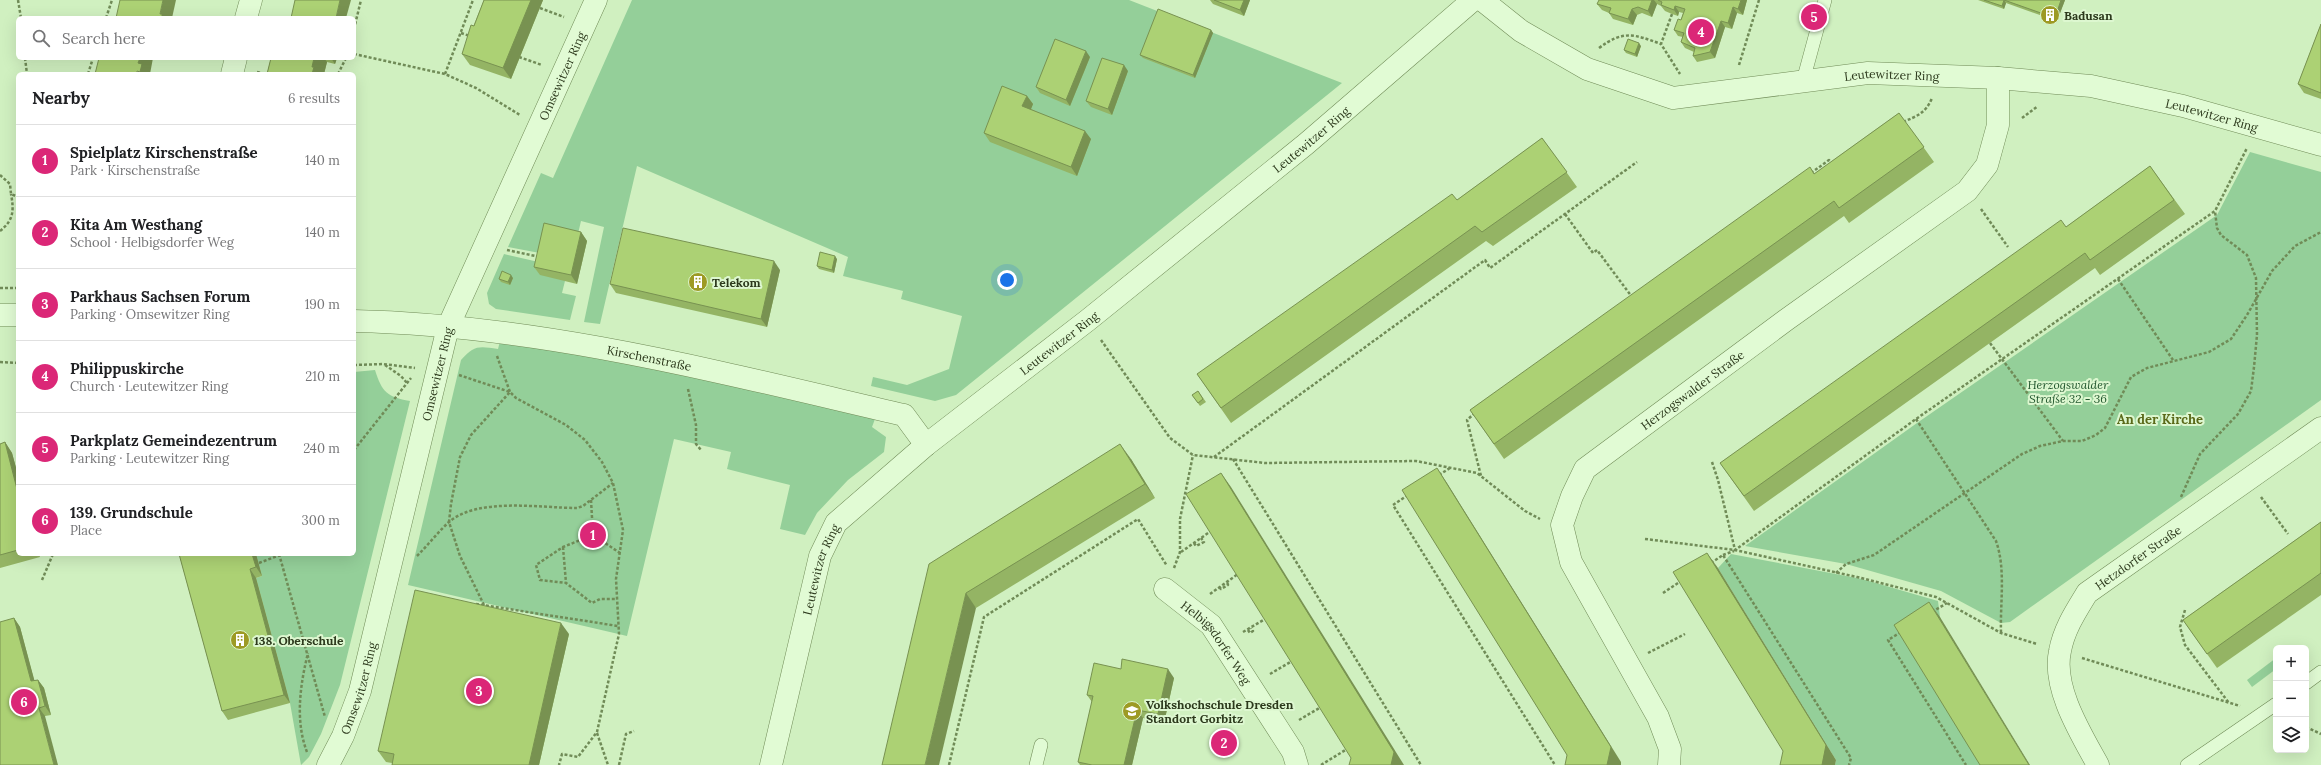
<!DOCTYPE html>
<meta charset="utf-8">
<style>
body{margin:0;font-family:Lora,serif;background:#f2f2f2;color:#202124}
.controls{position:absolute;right:12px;bottom:12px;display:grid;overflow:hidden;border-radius:6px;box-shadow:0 4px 16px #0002}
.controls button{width:36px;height:36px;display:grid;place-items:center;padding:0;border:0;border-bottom:1px solid #e0e0e0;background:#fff;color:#202124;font:20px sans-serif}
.you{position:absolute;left:1007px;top:280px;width:14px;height:14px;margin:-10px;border:3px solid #fff;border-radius:50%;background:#1a73e8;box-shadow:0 0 0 6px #1a73e833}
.badge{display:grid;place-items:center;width:26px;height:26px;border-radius:50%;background:#db2777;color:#fff;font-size:13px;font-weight:700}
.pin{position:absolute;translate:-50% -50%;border:2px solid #fff;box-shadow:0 1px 4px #0006}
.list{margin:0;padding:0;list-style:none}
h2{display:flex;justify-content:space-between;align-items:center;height:52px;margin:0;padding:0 16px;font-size:17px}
h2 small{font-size:13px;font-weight:400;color:#757577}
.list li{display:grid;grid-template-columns:26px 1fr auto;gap:12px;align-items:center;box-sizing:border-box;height:72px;padding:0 16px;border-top:1px solid #e0e0e0}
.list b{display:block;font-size:15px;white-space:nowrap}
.list p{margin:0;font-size:13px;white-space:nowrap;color:#757577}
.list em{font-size:13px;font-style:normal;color:#757577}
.icon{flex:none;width:22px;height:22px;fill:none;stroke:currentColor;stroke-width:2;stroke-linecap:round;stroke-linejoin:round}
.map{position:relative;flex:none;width:2321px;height:765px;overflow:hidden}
.search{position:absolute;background:#fff;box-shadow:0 4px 16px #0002;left:16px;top:16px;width:340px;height:44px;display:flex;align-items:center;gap:10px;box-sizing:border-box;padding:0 14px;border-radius:6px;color:#757577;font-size:15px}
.panel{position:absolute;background:#fff;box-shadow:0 4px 16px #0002;left:16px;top:72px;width:340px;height:484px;border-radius:6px}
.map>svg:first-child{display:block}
</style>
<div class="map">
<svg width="2321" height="765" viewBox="0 0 2321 765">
<rect width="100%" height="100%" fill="#d0f0c0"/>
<!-- green -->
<g fill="#94cf99">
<polygon points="632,0 1129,0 1342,83 956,395 935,401 871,386 873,377 907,385 949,369 962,316 901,299 903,291 843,276 848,257 637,166 600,324 584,322 604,227 581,221 577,238 545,254 508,247 541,173 553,178"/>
<polygon points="2250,152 2321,172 2321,400 2010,622 2001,623 1941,591 1846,564 1745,546 1917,423 2217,215"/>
<polygon points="504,254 543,263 565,281 562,293 576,296 570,320 496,309 489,304 487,293"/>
<path d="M 500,341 L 642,364 L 875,419 L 872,427 L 886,437 L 884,452 L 848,480 L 817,513 L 805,535 L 780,529 L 790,485 L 727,469 L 731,452 L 674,439 L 627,636 L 408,585 L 461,360 C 474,345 479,346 498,349 Z"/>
<path d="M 375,370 C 382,392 387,397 410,401 L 340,685 L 321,734 L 309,757 L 301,765 L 290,703 L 256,578 L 262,576 L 256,554 L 354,554 L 354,372 Z"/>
<polygon points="1731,554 1862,579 1938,601 1940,617 1981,765 1835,765 1836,760 1718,568"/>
<polygon points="2276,658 2276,669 2252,687 2247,680"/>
</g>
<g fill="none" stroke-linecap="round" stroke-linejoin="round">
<!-- lane casing -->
<g stroke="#708b57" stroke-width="14">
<g id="lane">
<polyline points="1803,81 1825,0"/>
<polyline points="2306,683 2321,672"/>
<polyline points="1036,765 1041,745"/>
<polyline points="2187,765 2276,704"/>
</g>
</g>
<!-- street casing -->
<g stroke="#708b57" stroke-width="23">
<g id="street">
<path id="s1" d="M 1482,0 L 1521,31 L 1587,69 L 1673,98 L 1868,73 L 1998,78 L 2091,86 L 2183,106 L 2321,145"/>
<polyline points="246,18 251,0"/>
<polyline points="232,74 236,58"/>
<polyline points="0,315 18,315"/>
<path id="s2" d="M 354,321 C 541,325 723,373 904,415 L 926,445"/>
<path id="s3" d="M 1165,589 L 1211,625 L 1293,752 L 1297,765"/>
<path id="s4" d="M 328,765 L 343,736 L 360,691 L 448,327 L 596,0"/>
<path id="s5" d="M 771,765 L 820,556 L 836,523 L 926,445 L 1088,320 L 1306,144 L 1473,0"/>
<path id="s6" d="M 1669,765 L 1670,749 L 1658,717 L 1571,562 L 1562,525 L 1572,496 L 1585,469 L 1786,320 L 1967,191 L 1987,165 L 1998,125 L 1998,78"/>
<path id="s7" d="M 2098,765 C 2081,734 2052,688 2060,651 C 2064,629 2076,611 2087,593 L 2321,428"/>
</g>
</g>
<!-- path -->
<g stroke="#708b57" stroke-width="2.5" stroke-dasharray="3 2" stroke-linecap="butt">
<polyline points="18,0 21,18"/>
<polyline points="540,8 564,17"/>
<polyline points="1672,14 1661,44 1680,74"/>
<polyline points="106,18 112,0"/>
<polyline points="354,29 361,0"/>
<polyline points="461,33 470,36"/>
<path d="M 1599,48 C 1623,30 1634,34 1661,44"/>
<polyline points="354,54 445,74 476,88 520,115"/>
<polyline points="519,57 542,65"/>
<polyline points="25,58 27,74"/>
<polyline points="1739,65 1759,0"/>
<polyline points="257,72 264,74"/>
<polyline points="88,74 93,58"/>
<polyline points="338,74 346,58"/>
<polyline points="445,74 473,0"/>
<polyline points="2022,118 2038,106"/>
<path d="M 1903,122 C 1917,116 1926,113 1932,98"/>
<polyline points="1811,173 1829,160 1831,163"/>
<polyline points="0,175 10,184 11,194 18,197"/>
<polyline points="1981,209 2008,247"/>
<polyline points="1565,214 1593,253 1597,250 1632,297"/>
<path d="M 0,231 C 14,220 14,210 11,194"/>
<polyline points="507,250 540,257"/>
<polyline points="2118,279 2173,360"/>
<polyline points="0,288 18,288"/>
<polyline points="1101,340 1170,438 1193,455 1265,463 1416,461 1477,473 1525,511 1540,519"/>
<polyline points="1990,343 2063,441"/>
<polyline points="497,356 510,392"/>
<polyline points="0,362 18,363"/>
<polyline points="354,365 383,364 415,368"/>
<polyline points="385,365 401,376 407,383"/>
<polyline points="459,375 510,392 516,398 566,425 585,440 602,462 613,483 623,530 616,579 619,634 597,732 578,757 562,754 559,765"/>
<polyline points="688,389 696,425 696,444 701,450"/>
<polyline points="1475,413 1467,420 1481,476"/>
<path d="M 1916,419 L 1996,541 C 2006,569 2000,603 2001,632"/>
<polyline points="354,450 411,378"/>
<polyline points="1214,457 1485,260 1490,268 1637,162"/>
<polyline points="1233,459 1421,765"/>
<polyline points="1712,462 1718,480 1735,550 1916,419 2215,211 2247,148"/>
<polyline points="1439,475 1450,468"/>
<polyline points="1408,495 1393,505 1555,765"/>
<polyline points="2181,497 2200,454 2238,414 2251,391 2254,367 2257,335 2256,278 2247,255 2221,235 2217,228 2215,211"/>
<polyline points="2261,497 2288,534"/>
<polyline points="591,500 593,535 620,553"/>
<polyline points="593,535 563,547 536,565 540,580 566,583 592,603 600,599 616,599"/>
<polyline points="1645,539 1735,550 1857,577 1936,597 2001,633 2037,644"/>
<polyline points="1194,543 1196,546 1204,542 1201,538"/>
<polyline points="563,547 566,583"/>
<polyline points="1181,552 1211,531"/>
<polyline points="279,554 325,717"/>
<polyline points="1723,555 1734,551"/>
<path d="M 417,556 C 428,545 438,532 449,522 C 478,497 540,508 577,508 L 583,506 L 613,483"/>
<polyline points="259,563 280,555"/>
<polyline points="1711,563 1723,555 1851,758 1849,765"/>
<polyline points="1174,568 1180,552 1180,519 1193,455"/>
<polyline points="1836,573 1846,564 1874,555 2022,454 2040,446 2063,441 2082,441 2096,435 2105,428 2131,377 2147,368 2209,352 2231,339 2247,315 2272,271 2295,246 2321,232"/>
<polyline points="42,580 53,554"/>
<polyline points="1219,587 1221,589 1228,585 1227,582"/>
<polyline points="1663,593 1681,581"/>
<polyline points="1210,594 1238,574"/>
<polyline points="476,604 618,626"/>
<polyline points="484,605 460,556 449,522 451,504 460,457 471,435 510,392"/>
<polyline points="2185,610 2180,627 2185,645 2229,703"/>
<polyline points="1932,612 1947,603"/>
<polyline points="1248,630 1250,633 1253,631 1251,628"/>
<polyline points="1243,632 1265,619"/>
<polyline points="1901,632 1888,640 1966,765"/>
<polyline points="1648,653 1685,634"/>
<polyline points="2082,658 2240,706"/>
<polyline points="1270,674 1292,661"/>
<polyline points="1299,720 1321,707"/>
<polyline points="2306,727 2321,734"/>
<polyline points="597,733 608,765"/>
<path d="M 307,752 C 295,721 300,685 308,653"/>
<polyline points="619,765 626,734 634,731"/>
<polyline points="949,765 984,617 1138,519 1167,566"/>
<polyline points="1321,765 1347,749"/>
</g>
<!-- lane -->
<use href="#lane" stroke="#e1fbd4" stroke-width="13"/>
<!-- street -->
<use href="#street" stroke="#e1fbd4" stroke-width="22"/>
</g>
<!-- wall -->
<g fill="#94b464">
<polygon points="484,0 543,0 511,79 470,65 462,54"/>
<polygon points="1210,0 1250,0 1244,16 1213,4"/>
<polygon points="1599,0 1747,0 1743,15 1737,13 1732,29 1725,27 1715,58 1697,62 1693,56 1694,52 1685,48 1681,42 1683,37 1678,36 1674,30 1681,20 1683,13 1679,12 1678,16 1672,14 1665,11 1661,6 1657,4 1652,17 1642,13 1637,15 1633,25 1613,19 1609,13 1602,10 1597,4"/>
<polygon points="1978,0 2065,0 2057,21 2006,3 2004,9"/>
<polygon points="2321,24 2321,99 2304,93 2298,84"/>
<polygon points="1211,30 1213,33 1195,78 1143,58 1140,55"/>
<polygon points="1641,46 1637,57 1626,53 1624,50"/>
<polygon points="1090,57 1070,106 1040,93 1036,87"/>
<polygon points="271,58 337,58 335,64 327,62 324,74 267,74"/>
<polygon points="1128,71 1112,115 1091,107 1086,101"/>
<polygon points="1027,96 1033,104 1031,109 1091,139 1077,176 990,142 984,133"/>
<polygon points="1899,113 1934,162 1849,223 1844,216 1504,459 1470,410 1814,174"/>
<polygon points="1542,138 1577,187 1493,246 1486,241 1231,423 1197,374 1457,200"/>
<polygon points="2150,166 2185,214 2100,275 2095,268 1754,511 1720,463 2066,227"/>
<polygon points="581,232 587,241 577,284 540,275 534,267"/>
<polygon points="837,259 834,273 819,269 817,266"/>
<polygon points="780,270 767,327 616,293 610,284"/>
<polygon points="513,278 510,285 501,282 499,279"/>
<polygon points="1198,391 1206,402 1200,406 1192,395"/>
<polygon points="5,442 12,453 18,475 18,554 39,554 40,557 0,568 0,444"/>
<polygon points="1131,459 1155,498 976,608 929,564"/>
<polygon points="2321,522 2321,595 2217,668 2183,620"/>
<polygon points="179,554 256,554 262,576 256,578 290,703 228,720 222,711"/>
<polygon points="14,618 20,627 34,680 38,680 44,688 51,715 45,716 0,765"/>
<polygon points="569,634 539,765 392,765 392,763 386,762 378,751"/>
<polygon points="1121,669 1174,678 1164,723 1143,718 1132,765 1080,765 1078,762 1092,702 1087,695"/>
</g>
<!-- shaded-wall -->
<g fill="#789251">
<polygon points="163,0 176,0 172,18 162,18 160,14"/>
<polygon points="340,0 351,0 346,18 336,18"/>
<polygon points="531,0 543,0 511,79 503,68"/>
<polygon points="1244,0 1250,0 1244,16 1240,10"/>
<polygon points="1652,0 1654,0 1657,4 1652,17 1648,11"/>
<polygon points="1741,0 1747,0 1743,15 1738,9"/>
<polygon points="2004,0 2006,3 2004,9 2002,6"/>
<polygon points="2061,0 2065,0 2057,21 2055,18"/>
<polygon points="1675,6 1679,12 1678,16 1674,10"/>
<polygon points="1733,7 1737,13 1732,29 1728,23"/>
<polygon points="1632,9 1637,15 1633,25 1628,19"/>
<polygon points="1721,21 1725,27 1715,58 1710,52"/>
<polygon points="1211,30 1213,33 1195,78 1193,75"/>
<polygon points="1639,43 1641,46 1637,57 1635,54"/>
<polygon points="1086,51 1090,57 1070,106 1066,100"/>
<polygon points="140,58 153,58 150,74 141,74 140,72 138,63"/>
<polygon points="314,58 324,58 327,62 324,74 312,74 312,67"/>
<polygon points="331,58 337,58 335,64"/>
<polygon points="1124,65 1128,71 1112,115 1108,109"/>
<polygon points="1027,96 1033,104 1029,114 1022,106"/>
<polygon points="1085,131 1091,139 1077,176 1071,167"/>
<polygon points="581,232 587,241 577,284 571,275"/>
<polygon points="835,256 837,259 834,273 832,270"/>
<polygon points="774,261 780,270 767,327 761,319"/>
<polygon points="511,275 513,278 510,285 508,282"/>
<polygon points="5,442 12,453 18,475 18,493"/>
<polygon points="1120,444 1131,459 1155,498 1145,484"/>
<polygon points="1437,468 1447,483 1621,762 1621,765 1607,765"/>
<polygon points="1221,473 1231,487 1404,765 1391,765"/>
<polygon points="1707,553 1718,568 1836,760 1835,765 1822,765"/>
<polygon points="252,554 256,554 262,576 256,567"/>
<polygon points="250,569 256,578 290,703 284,695"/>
<polygon points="966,593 976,608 939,765 925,765"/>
<polygon points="1929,602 1940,617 2030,765 2029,765"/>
<polygon points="14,618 20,627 37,690 31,681"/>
<polygon points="561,623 569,634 539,765 529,765"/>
<polygon points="1168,669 1174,678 1164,723 1158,714"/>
<polygon points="38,680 44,688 51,715 45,706"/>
<polygon points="39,708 45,716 58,765 54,765"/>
<polygon points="1137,710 1143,718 1132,765 1124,765"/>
</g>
<!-- building -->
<g fill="#acd174" stroke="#789251">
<polygon points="120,0 163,0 160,14 162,14 162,18 116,18"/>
<polygon points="295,0 340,0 336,18 291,18"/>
<polygon points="484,0 531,0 503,68 462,54 471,25 474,26"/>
<polygon points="1214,0 1244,0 1240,10"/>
<polygon points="1599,0 1652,0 1648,11 1638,7 1632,9 1628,19 1609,13 1611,8 1597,4"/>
<polygon points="1658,0 1741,0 1738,9 1733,7 1728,23 1721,21 1710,52 1693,56 1695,48 1681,42 1684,33 1674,30 1678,19 1681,20 1685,9 1675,6 1674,10 1661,5 1662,2"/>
<polygon points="1984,0 2061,0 2055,18 2004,0 2002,6"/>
<polygon points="1158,9 1211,30 1193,75 1140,55"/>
<polygon points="2321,24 2321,93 2298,84"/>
<polygon points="1055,39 1086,51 1066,100 1036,87"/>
<polygon points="1628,39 1639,43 1635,54 1624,50"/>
<polygon points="99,58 140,58 138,63 142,64 140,72 137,71 137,74 95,74"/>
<polygon points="271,58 314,58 312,67 314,67 312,74 267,74"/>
<polygon points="1102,58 1124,65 1108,109 1086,101"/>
<polygon points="1002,86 1027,96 1022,106 1085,131 1071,167 984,133"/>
<polygon points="1899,113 1924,147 1839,208 1834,201 1494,444 1470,410 1810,167 1814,174"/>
<polygon points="1542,138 1567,172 1482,232 1475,226 1221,408 1197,374 1452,194 1457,200"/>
<polygon points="2150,166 2174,200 2090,260 2085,253 1744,496 1720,463 2061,220 2066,227"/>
<polygon points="544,223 581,232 571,275 534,267"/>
<polygon points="623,228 774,261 761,319 610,284"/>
<polygon points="820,252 835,256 832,270 817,266"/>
<polygon points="502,271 511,275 508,282 499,279"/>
<polygon points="1198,391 1203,399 1198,403 1192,395"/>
<polygon points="5,442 18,493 18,550 0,555 0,444"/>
<polygon points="1120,444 1145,484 966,593 925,765 882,765 929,564"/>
<polygon points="1437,468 1611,747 1607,765 1565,765 1567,755 1402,490"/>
<polygon points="1221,473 1394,752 1391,765 1349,765 1351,758 1186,494"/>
<polygon points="2321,522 2321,573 2207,654 2183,620"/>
<polygon points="1707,553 1826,745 1822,765 1780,765 1783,751 1673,572"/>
<polygon points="179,554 252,554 256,567 250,569 284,695 222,711"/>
<polygon points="415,590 561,623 529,765 392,765 394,754 378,751"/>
<polygon points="1929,602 2029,765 1980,765 1894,625"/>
<polygon points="14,618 31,681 38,680 45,706 39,708 54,765 0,765 0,622"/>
<polygon points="1122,659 1168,669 1158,714 1137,710 1124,765 1092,765 1078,762 1093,696 1087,695 1094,663 1121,669"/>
</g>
<!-- icons -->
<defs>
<g id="building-disc" transform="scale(1)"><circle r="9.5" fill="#9d9a24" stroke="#ddf7d0"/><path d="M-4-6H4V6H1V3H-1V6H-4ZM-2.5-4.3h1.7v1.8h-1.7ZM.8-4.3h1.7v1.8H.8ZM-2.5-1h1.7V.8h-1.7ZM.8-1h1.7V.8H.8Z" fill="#fff"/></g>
<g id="university-disc" transform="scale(1)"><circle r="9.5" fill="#9d9a24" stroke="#ddf7d0"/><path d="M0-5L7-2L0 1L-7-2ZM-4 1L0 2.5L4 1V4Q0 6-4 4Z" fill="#fff"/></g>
</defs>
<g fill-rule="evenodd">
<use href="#building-disc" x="2050" y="15"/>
<use href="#building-disc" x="698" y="282"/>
<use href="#building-disc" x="240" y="640"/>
<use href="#university-disc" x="1132" y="711"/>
</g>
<g text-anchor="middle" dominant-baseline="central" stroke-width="4" stroke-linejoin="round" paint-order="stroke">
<!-- poi labels -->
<g font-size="12" font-weight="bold" fill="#2c391c" stroke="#ddf7d0" text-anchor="start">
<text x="2064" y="15">Badusan</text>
<text x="712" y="282">Telekom</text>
<text x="254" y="640">138. Oberschule</text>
<text x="1146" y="704">Volkshochschule Dresden<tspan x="1146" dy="14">Standort Gorbitz</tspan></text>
</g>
<!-- street labels -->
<g font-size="12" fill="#2c391c" stroke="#ddf7d0">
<text stroke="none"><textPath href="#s4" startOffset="731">Omsewitzer Ring</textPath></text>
<text stroke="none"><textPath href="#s1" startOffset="437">Leutewitzer Ring</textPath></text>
<text stroke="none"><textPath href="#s1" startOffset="761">Leutewitzer Ring</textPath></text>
<text stroke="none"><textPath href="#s5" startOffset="862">Leutewitzer Ring</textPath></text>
<text stroke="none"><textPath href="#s5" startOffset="538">Leutewitzer Ring</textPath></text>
<text stroke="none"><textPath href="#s2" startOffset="298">Kirschenstraße</textPath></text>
<text stroke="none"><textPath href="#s4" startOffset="407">Omsewitzer Ring</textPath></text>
<text stroke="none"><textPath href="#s6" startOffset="460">Herzogswalder Straße</textPath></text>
<text stroke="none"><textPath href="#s7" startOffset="249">Hetzdorfer Straße</textPath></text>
<text stroke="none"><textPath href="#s5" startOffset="202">Leutewitzer Ring</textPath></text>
<text stroke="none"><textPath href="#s3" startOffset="75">Helbigsdorfer Weg</textPath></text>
<text stroke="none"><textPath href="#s4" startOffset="83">Omsewitzer Ring</textPath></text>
</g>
<!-- park labels -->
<g font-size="12" font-style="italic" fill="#22572e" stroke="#ddf7d0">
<text x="2068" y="384">Herzogswalder<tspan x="2068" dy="14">Straße 32 - 36</tspan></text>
</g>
<!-- neighbourhood labels -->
<g font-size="13" font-weight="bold" fill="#5a6919" stroke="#ddf7d0">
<text x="2160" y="419">An der Kirche</text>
</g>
</g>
</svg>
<div class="controls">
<button>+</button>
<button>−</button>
<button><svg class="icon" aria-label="layers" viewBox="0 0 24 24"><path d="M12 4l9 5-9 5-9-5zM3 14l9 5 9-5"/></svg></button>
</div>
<div class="you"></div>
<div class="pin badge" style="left:593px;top:535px">1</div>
<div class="pin badge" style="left:1224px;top:743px">2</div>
<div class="pin badge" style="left:479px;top:691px">3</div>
<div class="pin badge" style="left:1701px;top:32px">4</div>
<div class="pin badge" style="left:1814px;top:17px">5</div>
<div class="pin badge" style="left:24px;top:702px">6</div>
<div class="search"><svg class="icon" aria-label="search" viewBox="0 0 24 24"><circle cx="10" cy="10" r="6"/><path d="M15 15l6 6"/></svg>Search here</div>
<section class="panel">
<h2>Nearby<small>6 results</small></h2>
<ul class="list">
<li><span class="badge">1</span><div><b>Spielplatz Kirschenstraße</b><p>Park · Kirschenstraße</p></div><em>140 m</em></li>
<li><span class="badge">2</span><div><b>Kita Am Westhang</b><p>School · Helbigsdorfer Weg</p></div><em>140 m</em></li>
<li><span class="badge">3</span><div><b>Parkhaus Sachsen Forum</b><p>Parking · Omsewitzer Ring</p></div><em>190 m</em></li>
<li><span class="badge">4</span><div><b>Philippuskirche</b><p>Church · Leutewitzer Ring</p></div><em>210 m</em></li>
<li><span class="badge">5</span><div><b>Parkplatz Gemeindezentrum</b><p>Parking · Leutewitzer Ring</p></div><em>240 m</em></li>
<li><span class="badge">6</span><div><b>139. Grundschule</b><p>Place</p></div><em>300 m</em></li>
</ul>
</section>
</div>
